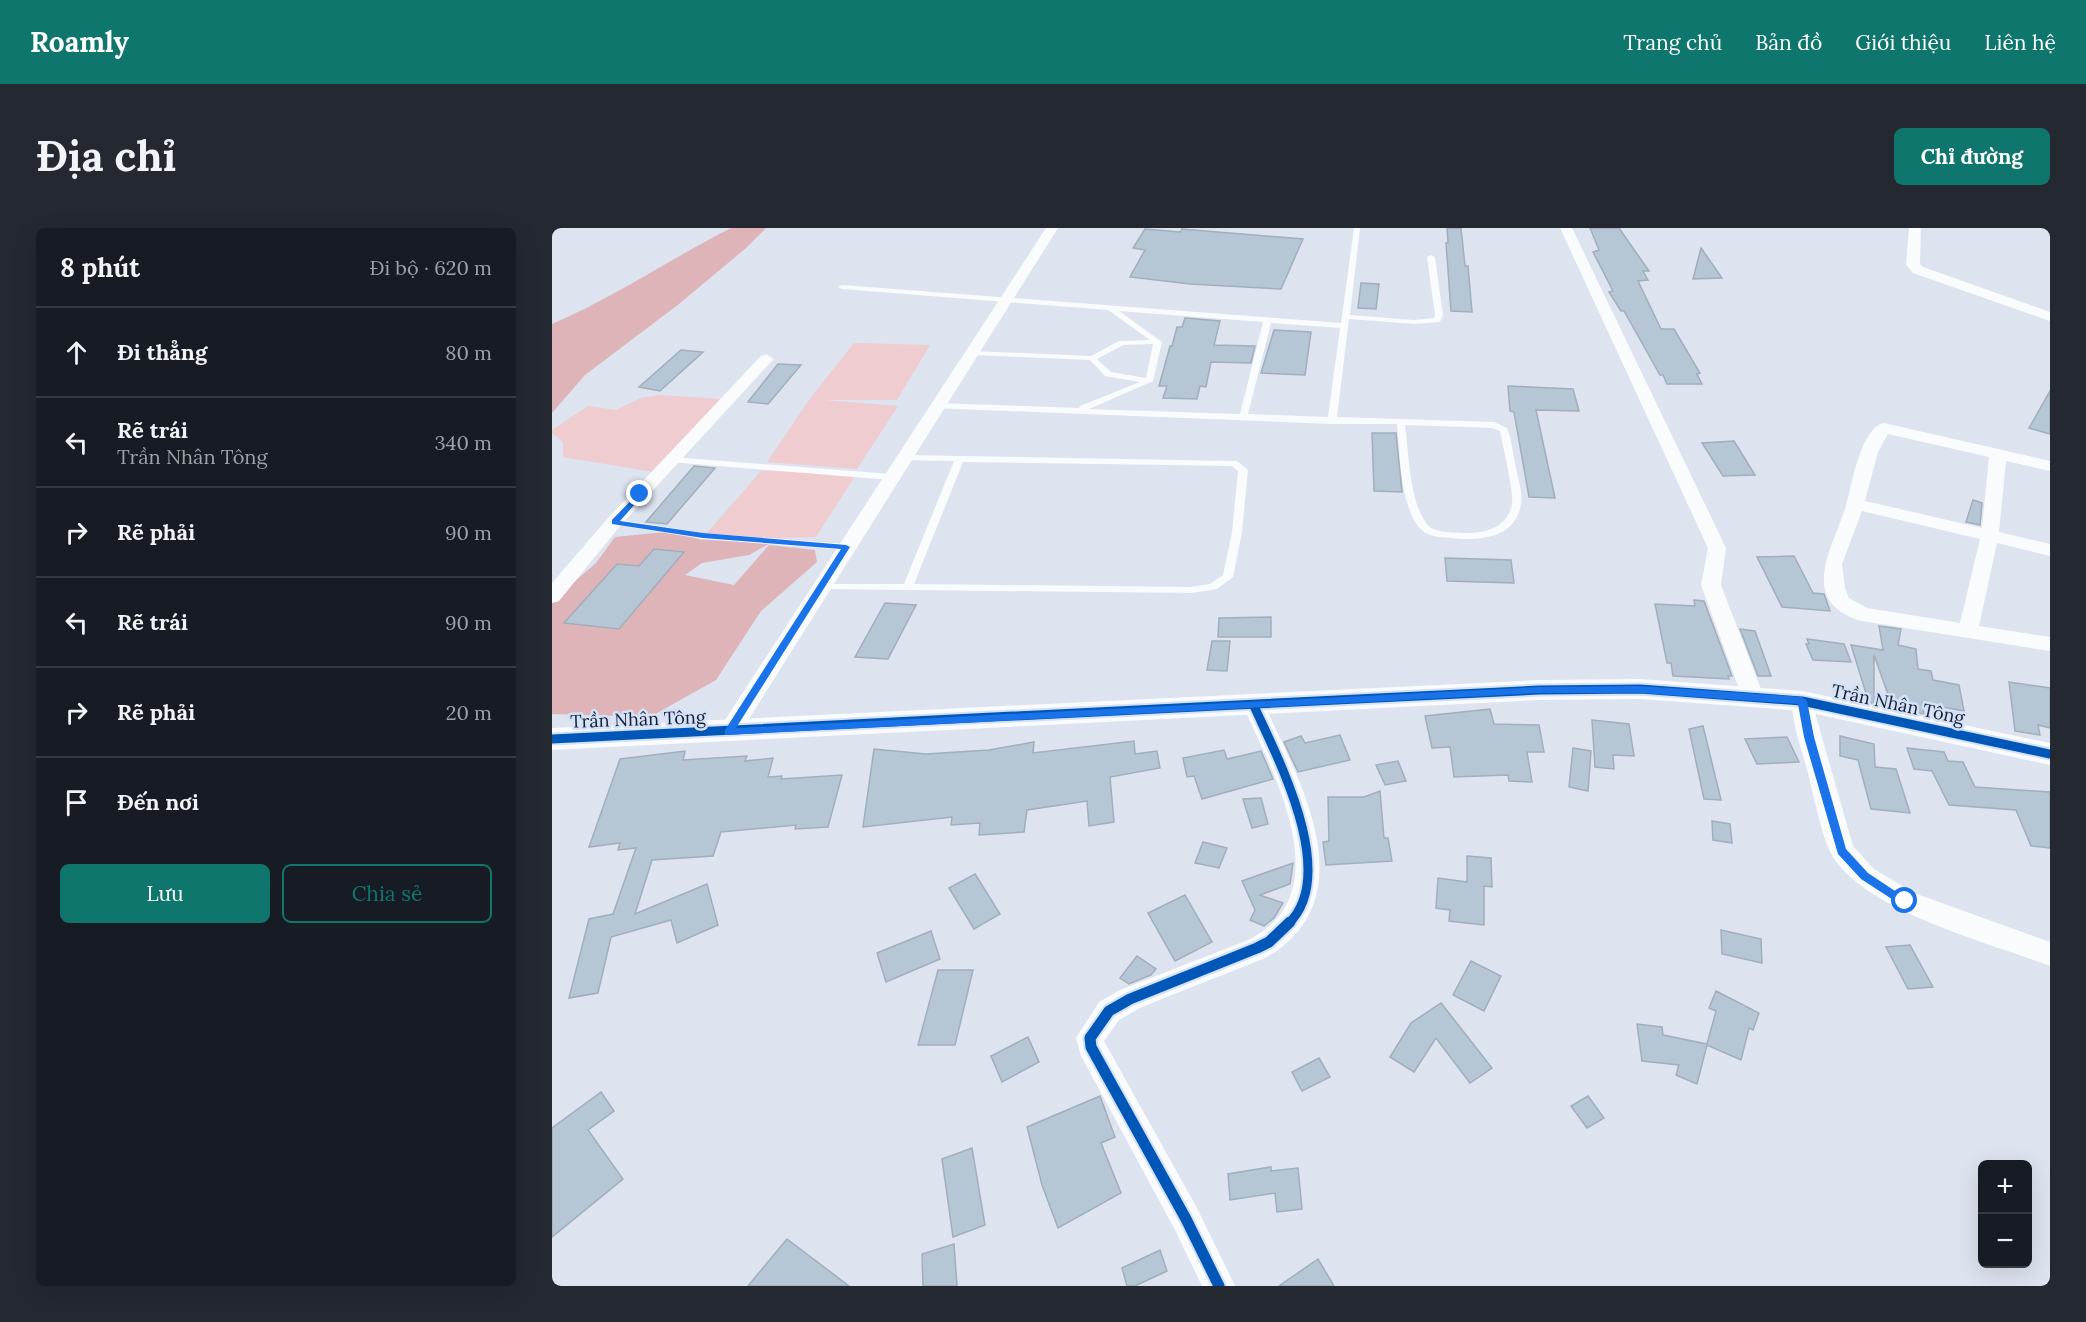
<!DOCTYPE html>
<html lang="vi">
<meta charset="utf-8">
<style>
body{margin:0;font-family:Lora,serif;background:#242831;color:#f1f3f6}
.controls{position:absolute;right:18px;bottom:18px;display:grid;overflow:hidden;border-radius:9px;box-shadow:0 6px 24px #0002}
.controls button{width:54px;height:54px;display:grid;place-items:center;padding:0;border:0;border-bottom:2px solid #363941;background:#171b24;color:#f1f3f6;font:30px sans-serif}
.stop{position:absolute;width:18px;height:18px;margin:-14px;border:4px solid #1a73e8;border-radius:50%;background:#fff}
.stop.end{background:#1a73e8;border-color:#fff;box-shadow:0 2px 6px #0008}
.list{margin:0;padding:0;list-style:none}
h2{display:flex;justify-content:space-between;align-items:center;height:78px;margin:0;padding:0 24px;font-size:26px}
h2 small{font-size:20px;font-weight:400;color:#9ea1a6}
.list li{display:grid;grid-template-columns:39px 1fr auto;gap:18px;align-items:center;box-sizing:border-box;height:90px;padding:0 24px;border-top:2px solid #363941}
.list b{display:block;font-size:22px;white-space:nowrap}
.list p{margin:0;font-size:20px;white-space:nowrap;color:#9ea1a6}
.list em{font-size:20px;font-style:normal;color:#9ea1a6}
.actions{display:flex;gap:12px;padding:18px 24px}
.actions a{flex:1;padding:14px 0;border:2px solid #0f766e;border-radius:9px;text-align:center;font-size:21px;color:#0f766e}
.actions .main{background:#0f766e;color:#fff}
.icon{flex:none;width:33px;height:33px;fill:none;stroke:currentColor;stroke-width:2;stroke-linecap:round;stroke-linejoin:round}
.map{position:relative;flex:none;width:1498px;height:1058px;overflow:hidden;border-radius:9px}
header{display:flex;align-items:center;gap:36px;box-sizing:border-box;height:84px;padding:0 30px;background:#0f766e;color:#fff}
header strong{font-size:28px}
nav{display:flex;gap:33px;margin-inline-start:auto;font-size:21px}
.intro{display:flex;align-items:center;justify-content:space-between;box-sizing:border-box;height:144px;padding:0 36px}
h1{margin:0;font-size:42px}
.button{padding:15px 27px;border-radius:9px;background:#0f766e;color:#fff;font-size:21px;font-weight:700}
main{display:flex;gap:36px;padding:0 36px}
aside{flex:1;background:#171b24;border-radius:9px;box-shadow:0 6px 24px #0002}
.map>svg:first-child{display:block}
</style>
<header>
<strong>Roamly</strong>
<nav><a>Trang chủ</a><a>Bản đồ</a><a>Giới thiệu</a><a>Liên hệ</a></nav>
</header>
<div class="intro"><h1>Địa chỉ</h1><a class="button">Chỉ đường</a></div>
<main>
<aside>
<h2>8 phút<small>Đi bộ · 620 m</small></h2>
<ul class="list">
<li><svg class="icon" aria-label="ahead" viewBox="0 0 24 24"><path d="M12 20V5M6 11l6-6 6 6"/></svg><div><b>Đi thẳng</b></div><em>80 m</em></li>
<li><svg class="icon" aria-label="left" viewBox="0 0 24 24"><path d="M17 20v-9H6M10 6l-5 5 5 5"/></svg><div><b>Rẽ trái</b><p>Trần Nhân Tông</p></div><em>340 m</em></li>
<li><svg class="icon" aria-label="right" viewBox="0 0 24 24"><path d="M7 20v-9h11M14 6l5 5-5 5"/></svg><div><b>Rẽ phải</b></div><em>90 m</em></li>
<li><svg class="icon" aria-label="left" viewBox="0 0 24 24"><path d="M17 20v-9H6M10 6l-5 5 5 5"/></svg><div><b>Rẽ trái</b></div><em>90 m</em></li>
<li><svg class="icon" aria-label="right" viewBox="0 0 24 24"><path d="M7 20v-9h11M14 6l5 5-5 5"/></svg><div><b>Rẽ phải</b></div><em>20 m</em></li>
<li><svg class="icon" aria-label="arrive" viewBox="0 0 24 24"><path d="M6 21V4h12l-3 4 3 4H6"/></svg><div><b>Đến nơi</b></div></li>
</ul>
<div class="actions"><a class="main">Lưu</a><a>Chia sẻ</a></div>
</aside>
<div class="map">
<svg width="1498" height="1058" viewBox="0 0 1498 1058">
<rect width="100%" height="100%" fill="#dde3ef"/>
<!-- green -->
<g fill="#efccd0">
<polygon points="302,115 378,117 345,172 272,172 346,178 305,241 215,234 257,172"/>
<polygon points="108,167 169,171 102,244 11,229 11,214 0,205 0,202 36,178 64,182 89,170"/>
<polygon points="209,243 305,245 264,309 149,312"/>
</g>
<!-- forest -->
<g fill="#deb4b9">
<path d="M 179,0 L 214,0 L 194,20 L 127,76 L 33,147 L 0,185 L 0,96 C 63,69 118,31 179,0 Z"/>
<polygon points="123,303 149,312 222,313 197,327 150,335 133,347 182,357 217,317 263,322 265,334 209,383 164,452 98,489 0,486 0,373 44,335 63,309"/>
</g>
<!-- building -->
<g fill="#b6c6d5" stroke="#a1aebb" stroke-width="1.5">
<polygon points="895,0 909,0 913,38 916,38 920,84 899,83 894,15 896,15"/>
<polygon points="1038,0 1067,0 1097,43 1091,43 1096,52 1086,53 1109,101 1122,101 1148,145 1145,146 1150,156 1115,156 1111,147 1108,147 1072,83 1069,83 1057,64 1061,63 1041,24 1047,22"/>
<polygon points="593,1 628,4 630,1 751,11 729,61 638,56 578,49 593,22 581,20"/>
<polygon points="1149,20 1170,50 1141,51"/>
<polygon points="809,55 827,56 824,81 806,80"/>
<polygon points="633,90 668,93 662,117 703,118 699,135 659,134 654,159 648,158 645,171 611,170 615,158 607,158 618,118 620,118 625,99 630,99"/>
<polygon points="722,102 759,104 753,147 709,145"/>
<polygon points="129,122 151,124 108,163 87,159"/>
<polygon points="226,136 249,137 216,176 196,174"/>
<polygon points="956,158 1021,161 1027,183 984,182 1003,270 977,269 962,184 958,183"/>
<polygon points="1498,163 1498,206 1477,200"/>
<polygon points="820,205 844,205 850,264 822,263"/>
<polygon points="1182,213 1203,247 1171,248 1150,215"/>
<polygon points="142,238 163,240 115,296 94,294"/>
<polygon points="1421,272 1430,275 1428,297 1414,294"/>
<polygon points="102,321 132,324 67,401 12,395 65,336 87,338"/>
<polygon points="1242,328 1261,365 1272,366 1278,383 1230,379 1205,329"/>
<polygon points="893,330 959,332 962,355 895,353"/>
<polygon points="1142,372 1152,373 1180,448 1176,448 1177,451 1121,448 1119,435 1115,435 1103,376 1143,378"/>
<polygon points="333,375 364,377 336,431 303,429"/>
<polygon points="719,389 719,409 666,409 667,390"/>
<polygon points="1327,398 1349,401 1346,417 1364,421 1366,441 1379,443 1381,452 1407,457 1412,483 1370,475 1372,486 1341,480 1322,427 1322,475 1317,475 1299,417 1331,422"/>
<polygon points="1188,401 1203,403 1219,448 1206,448"/>
<polygon points="1255,411 1292,416 1299,434 1261,432 1254,416 1257,416"/>
<polygon points="660,413 678,413 675,443 655,442"/>
<polygon points="1457,454 1498,460 1498,500 1486,497 1488,507 1463,503"/>
<polygon points="938,481 942,496 987,497 992,524 975,524 980,554 957,553 956,547 902,549 898,519 880,520 873,488"/>
<polygon points="1040,492 1077,496 1082,528 1061,527 1062,541 1043,539"/>
<polygon points="1151,498 1169,572 1152,571 1137,501"/>
<polygon points="788,507 798,532 746,544 732,514 749,508 753,515"/>
<polygon points="1288,508 1322,516 1323,539 1344,541 1358,585 1319,581 1306,532 1288,528"/>
<polygon points="1235,509 1247,534 1205,536 1193,511"/>
<polygon points="582,513 583,526 605,523 608,540 558,549 562,594 537,598 535,573 475,582 472,604 427,607 428,595 399,597 400,589 311,599 322,521 374,526 437,522 482,514 481,525"/>
<polygon points="1021,520 1039,523 1036,563 1017,559"/>
<polygon points="1355,520 1392,524 1396,533 1411,534 1423,559 1498,564 1498,620 1479,618 1464,582 1397,577 1380,543 1362,541"/>
<polygon points="672,522 675,531 709,523 721,551 650,571 642,548 635,549 631,530"/>
<polygon points="133,523 131,532 195,528 193,533 221,530 216,549 230,548 229,551 290,547 276,599 243,601 244,597 169,604 161,628 100,632 83,686 155,656 166,697 125,715 119,692 59,709 46,765 17,770 37,691 61,686 84,620 66,622 68,615 37,619 68,531"/>
<polygon points="846,533 854,553 833,557 824,537"/>
<polygon points="828,563 832,610 836,610 840,633 774,637 771,614 777,613 776,569 812,569"/>
<polygon points="709,570 716,596 700,600 691,571"/>
<polygon points="1160,593 1178,596 1180,615 1161,612"/>
<polygon points="651,614 675,620 667,640 643,635"/>
<polygon points="915,628 939,630 940,659 932,658 932,697 897,693 898,682 884,680 886,650 915,654"/>
<polygon points="741,635 738,656 708,667 731,675 722,690 712,698 698,692 703,682 690,653"/>
<polygon points="423,646 448,686 422,701 397,660"/>
<polygon points="633,667 660,714 623,733 596,685"/>
<polygon points="1169,702 1209,711 1210,735 1170,726"/>
<polygon points="379,703 388,731 334,754 325,725"/>
<polygon points="1358,717 1381,759 1356,761 1334,719"/>
<polygon points="585,728 604,741 599,747 577,756 568,750"/>
<polygon points="919,733 949,748 932,783 901,767"/>
<polygon points="386,742 421,742 403,817 366,817"/>
<polygon points="1164,763 1207,785 1201,802 1197,800 1189,832 1155,817 1145,856 1124,847 1127,837 1090,833 1085,796 1110,799 1111,807 1155,816 1164,783 1157,780"/>
<polygon points="889,775 940,840 918,855 884,810 862,844 838,829 859,795"/>
<polygon points="476,809 487,834 450,854 439,828"/>
<polygon points="767,830 778,849 750,863 740,844"/>
<polygon points="49,864 62,883 36,902 71,951 0,1009 0,900"/>
<polygon points="548,868 563,909 549,915 569,965 506,1000 490,957 475,899"/>
<polygon points="1036,868 1052,890 1035,900 1019,878"/>
<polygon points="420,920 433,997 401,1009 390,931"/>
<polygon points="719,939 719,943 746,940 750,981 725,984 723,965 678,972 676,946"/>
<polygon points="235,1011 297,1058 196,1058"/>
<polygon points="402,1016 405,1058 371,1058 370,1026"/>
<polygon points="608,1022 615,1043 583,1058 575,1058 570,1040"/>
<polygon points="766,1031 782,1058 727,1058"/>
</g>
<g fill="none" stroke-linecap="round" stroke-linejoin="round">
<!-- service -->
<g fill="#fafbfd" fill-rule="evenodd">
<path d="M 802,0 L 808,0 L 798,87 L 862,92 L 882,90 L 883,87 L 875,29 L 879,27 L 883,29 L 891,87 L 888,94 L 862,96 L 797,91 L 785,189 L 942,194 L 955,200 C 960,212 961,227 964,240 C 966,251 971,265 969,276 C 964,311 926,313 899,310 C 887,309 874,309 866,298 C 848,274 848,226 845,196 L 780,196 L 381,180 L 381,176 L 384,175 L 527,180 L 528,178 L 588,154 L 553,148 L 538,132 L 420,127 L 416,125 L 420,123 L 539,128 L 567,113 L 598,112 L 556,82 L 290,61 L 286,59 L 290,57 L 789,95 ZM 567,83 L 711,94 L 688,186 L 537,181 L 601,153 L 610,114 ZM 719,95 L 788,100 L 776,189 L 696,186 ZM 601,116 L 594,150 L 559,144 L 545,131 L 571,117 ZM 853,197 L 940,200 L 948,203 C 951,219 962,264 960,276 C 956,301 930,306 909,305 C 898,304 881,305 875,296 C 857,273 857,225 853,197 Z"/>
<path d="M 352,227 L 685,233 L 696,242 L 690,304 L 681,349 L 665,361 L 639,365 L 266,361 L 265,359 L 270,356 L 352,356 L 402,233 L 349,232 L 349,228 ZM 411,234 L 680,238 L 686,243 L 680,304 L 671,347 L 658,356 L 639,359 L 362,356 Z"/>
<polygon points="120,229 339,246 344,249 339,252 117,234 115,232"/>
<polygon points="62,291 151,305 294,316 299,319 294,322 151,311 59,296 57,294"/>
</g>
<!-- minor -->
<g fill="#fafbfd" fill-rule="evenodd">
<polygon points="494,0 506,0 185,510 177,512 169,510 166,504 169,498"/>
<polygon points="1008,0 1020,0 1174,320 1169,357 1212,469 1209,475 1201,477 1193,475 1190,469 1149,357 1156,320"/>
<polygon points="1357,0 1369,0 1368,36 1371,39 1498,84 1498,93 1361,45 1354,37"/>
<polygon points="214,126 222,131 219,134 68,298 7,373 0,375 0,355 56,290 209,128"/>
<path d="M 1332,195 L 1498,233 L 1498,243 L 1454,233 L 1447,304 L 1498,316 L 1498,328 L 1445,315 L 1427,398 L 1498,409 L 1498,423 L 1310,393 C 1246,375 1279,322 1293,281 C 1300,260 1307,201 1332,195 ZM 1336,206 L 1437,229 L 1430,300 L 1313,273 L 1326,224 ZM 1310,283 L 1428,311 L 1408,395 L 1315,380 L 1297,370 L 1293,360 L 1290,336 Z"/>
<path d="M 1250,465 L 1258,467 L 1301,618 L 1322,641 L 1362,665 L 1498,714 L 1498,738 C 1438,715 1316,684 1281,629 C 1270,613 1260,559 1254,538 C 1250,522 1235,481 1242,467 Z"/>
<path d="M 702,470 L 710,472 L 713,478 C 746,550 810,660 726,722 C 713,732 695,737 681,743 C 650,755 618,767 588,780 L 567,792 L 552,813 L 645,980 L 683,1058 L 650,1058 L 623,1002 L 529,828 L 524,810 L 547,774 L 568,762 L 696,712 C 790,666 721,545 691,478 L 694,472 Z"/>
</g>
<!-- tertiary -->
<polygon fill="#fafbfd" fill-rule="evenodd" points="1088,451 1250,463 1498,515 1498,537 1250,483 1088,471 987,472 0,522 0,500 987,452"/>
<!-- cycleway-far1 casing -->
<g stroke="#d5e1f7" stroke-width="13">
<g id="cycleway-far1">
<path d="M 702,478 C 725,529 788,647 736,696"/>
<polyline points="0,511 987,462 1088,461 1250,473 1498,526"/>
</g>
</g>
<!-- cycleway casing -->
<g stroke="#d5e1f7" stroke-width="15">
<polyline id="cycleway" points="667,1058 634,991 539,819 538,810 557,783 578,771 705,720 717,714 738,694"/>
</g>
<!-- cycleway-far1 -->
<use href="#cycleway-far1" stroke="#0057b8" stroke-width="9"/>
<!-- cycleway -->
<use href="#cycleway" stroke="#0057b8" stroke-width="11"/>
</g>
<!-- route -->
<polygon fill="#1a73e8" points="88,263 91,267 68,293 151,305 294,317 298,319 184,500 987,459 1088,458 1250,469 1255,473 1262,509 1294,621 1316,645 1358,673 1353,678 1349,677 1309,651 1286,626 1252,509 1246,476 1088,465 987,465 173,507 173,502 289,321 151,310 60,296 60,292"/>
<g text-anchor="middle" dominant-baseline="central" stroke-width="5" stroke-linejoin="round" paint-order="stroke">
<!-- street labels -->
<g font-size="18" fill="#131e31" stroke="#d5e1f7">
<text transform="translate(1346 476) rotate(12)">Trần Nhân Tông</text>
<text transform="translate(86 491) rotate(-2)">Trần Nhân Tông</text>
</g>
</g>
</svg>
<div class="controls">
<button>+</button>
<button>−</button>
</div>
<div class="stop" style="left:1353px;top:673px"></div>
<div class="stop end" style="left:88px;top:266px"></div>
</div>
</main>
